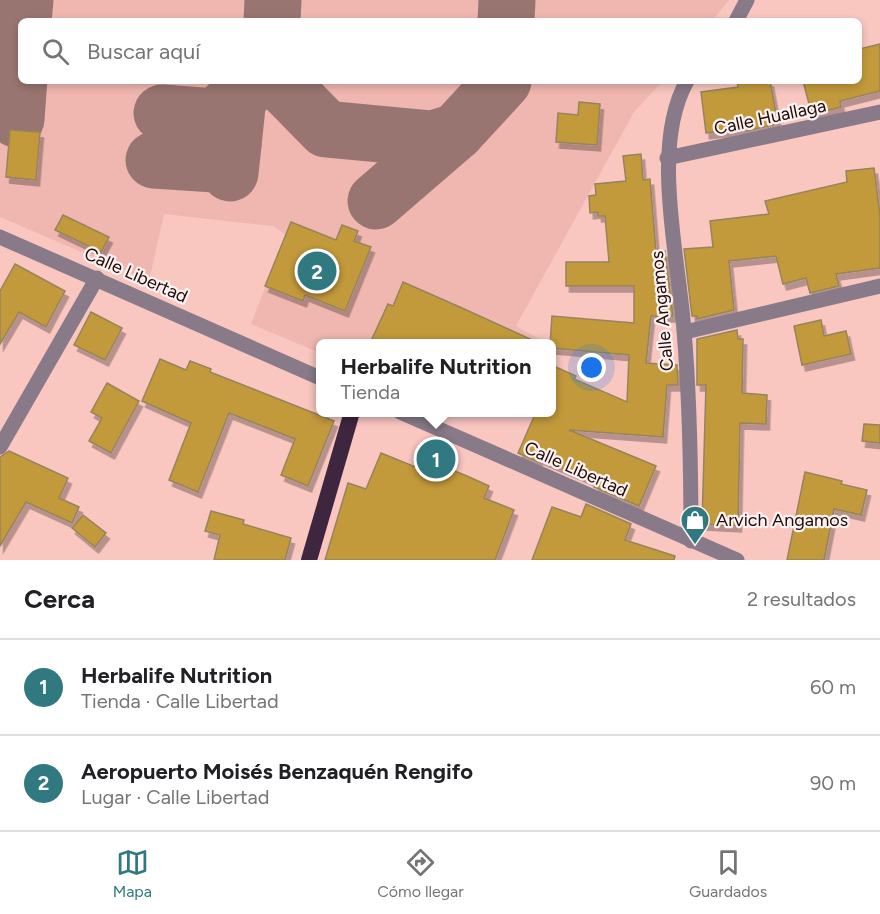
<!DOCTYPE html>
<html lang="es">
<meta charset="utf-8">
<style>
body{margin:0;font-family:Figtree,sans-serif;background:#f6f6f6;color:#202124}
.you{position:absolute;left:592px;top:368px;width:21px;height:21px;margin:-15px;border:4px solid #fff;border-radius:50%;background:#1a73e8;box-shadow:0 0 0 9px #1a73e833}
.badge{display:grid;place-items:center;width:39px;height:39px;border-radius:50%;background:#307981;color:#fff;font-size:20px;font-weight:700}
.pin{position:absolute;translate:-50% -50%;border:3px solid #fff;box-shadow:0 2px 6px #0006}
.popup{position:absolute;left:316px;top:339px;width:240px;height:78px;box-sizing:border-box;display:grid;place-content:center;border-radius:9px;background:#fff;filter:drop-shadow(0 2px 4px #0005);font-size:20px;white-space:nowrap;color:#757577}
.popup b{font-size:22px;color:#202124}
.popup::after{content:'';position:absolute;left:50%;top:100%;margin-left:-12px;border:12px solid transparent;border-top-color:#fff}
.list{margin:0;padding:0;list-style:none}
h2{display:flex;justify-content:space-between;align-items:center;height:78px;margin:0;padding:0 24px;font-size:26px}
h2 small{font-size:20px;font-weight:400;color:#757577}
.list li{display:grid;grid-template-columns:39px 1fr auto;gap:18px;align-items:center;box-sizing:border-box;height:96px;padding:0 24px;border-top:2px solid #e0e0e0}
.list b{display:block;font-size:22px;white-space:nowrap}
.list p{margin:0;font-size:20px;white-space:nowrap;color:#757577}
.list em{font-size:20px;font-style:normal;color:#757577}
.icon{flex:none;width:33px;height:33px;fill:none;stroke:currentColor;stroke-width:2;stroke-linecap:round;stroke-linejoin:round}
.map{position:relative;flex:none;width:880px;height:560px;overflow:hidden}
.search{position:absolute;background:#fff;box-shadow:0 3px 9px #0003;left:18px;right:18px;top:18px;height:66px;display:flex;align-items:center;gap:15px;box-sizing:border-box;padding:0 21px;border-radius:9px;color:#757577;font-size:22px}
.sheet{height:270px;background:#fff}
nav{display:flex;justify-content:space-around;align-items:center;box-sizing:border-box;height:84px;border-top:2px solid #e0e0e0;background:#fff;font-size:16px;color:#757577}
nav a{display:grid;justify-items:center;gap:3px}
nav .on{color:#307981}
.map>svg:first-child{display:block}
</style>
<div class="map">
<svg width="880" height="560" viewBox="0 0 880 560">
<defs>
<filter id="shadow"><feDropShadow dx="3.5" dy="6" stdDeviation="0" flood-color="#0004"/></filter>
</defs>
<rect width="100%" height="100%" fill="#f9c6c0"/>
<!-- built -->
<polygon fill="#f0b7b0" points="0,0 729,0 712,21 21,21 21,81 663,81 634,112 516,326 541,340 539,343 320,344 320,353 251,324 286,235 273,226 164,214 149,281 0,217"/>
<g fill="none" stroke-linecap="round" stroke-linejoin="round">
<!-- taxiway -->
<g stroke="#997571" stroke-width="57">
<polyline points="23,21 25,0"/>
<polyline points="272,21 273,0"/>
<polyline points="506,21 507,0"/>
<polyline points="279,81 326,129 432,139 456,132"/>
<polyline points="162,113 215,117 238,97"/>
<polyline points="16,119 21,51"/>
<polyline points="154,160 215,164 233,145"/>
<polyline points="230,173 238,97 256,81"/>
<polyline points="376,201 456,132 503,81"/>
</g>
</g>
<!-- building -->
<g fill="#c29a3a" stroke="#96845c" stroke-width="1.5" filter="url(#shadow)">
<polygon points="880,44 880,91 840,101 841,107 812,115 803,81 859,81 859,49"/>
<polygon points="737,81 770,81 778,124 746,131 746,128 706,133 701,92 738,87"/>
<polygon points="579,102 600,104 597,145 556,142 558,113 578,115"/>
<polygon points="10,130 40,132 36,180 6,177"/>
<polygon points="641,154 643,180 650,179 656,252 665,251 673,316 651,316 646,363 677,365 678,385 667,385 663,437 569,430 656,466 639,506 594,487 596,482 539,458 538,462 518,453 536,412 552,412 552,377 556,367 576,376 574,379 627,402 629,355 552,348 550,344 552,316 634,323 634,286 566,286 566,262 609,262 605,216 598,216 598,212 590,213 589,196 596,195 595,184 626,181 623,156"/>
<polygon points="874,168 880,215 880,268 836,274 839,286 810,293 806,278 783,284 776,256 729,261 734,310 697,319 697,316 692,316 684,249 713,247 710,221 769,214 765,201 847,182 846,171"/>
<polygon points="63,215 109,237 101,252 55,230"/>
<polygon points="291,222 336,240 342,225 358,231 354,241 371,247 345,311 305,295 303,301 265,286"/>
<polygon points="15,264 65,291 46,327 19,312 0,344 0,291"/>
<polygon points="403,282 462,308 541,344 382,344 372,339 388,304 393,306"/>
<polygon points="91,312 122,328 105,360 74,345"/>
<polygon points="821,320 824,336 846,331 851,354 802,365 794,326"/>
<polygon points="737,330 738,339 743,339 742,393 767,395 766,424 740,423 738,526 702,524 706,385 697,385 697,339"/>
<polygon points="160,359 186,370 190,361 211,369 210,372 334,421 308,486 281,475 295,439 229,413 198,492 169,480 191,423 142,401"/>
<polygon points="107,383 139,401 111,453 89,441 102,418 91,412"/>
<polygon points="864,424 880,425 880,443 862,441"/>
<polygon points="9,451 68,478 59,498 79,507 72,523 26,502 0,546 0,457"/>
<polygon points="381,453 430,473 435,463 467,476 489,486 484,498 514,510 495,560 325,560 348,483 366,489"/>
<polygon points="805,472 842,481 841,484 867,490 861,515 834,509 824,560 787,560"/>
<polygon points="586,504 631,524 625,540 675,556 674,560 532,560 552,507 581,517"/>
<polygon points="211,511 244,520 243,524 291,538 285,560 214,560 220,535 205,531"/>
<polygon points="83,515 106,533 95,547 72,528"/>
</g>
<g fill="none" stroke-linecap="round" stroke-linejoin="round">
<!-- minor -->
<g stroke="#887a88" stroke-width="15">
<polyline points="667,158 880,112"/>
<polyline points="685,332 880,286"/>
<polyline points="0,447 97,278"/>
</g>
<!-- tertiary -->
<g stroke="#887a88" stroke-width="15">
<polyline points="736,21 747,0"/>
<path d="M 687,81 C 650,146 679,258 684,331 C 690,401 691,471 691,541"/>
<polyline points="0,237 320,378"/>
<polyline points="400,412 737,560"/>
</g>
<!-- trunk -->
<polyline stroke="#3e263e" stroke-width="16" points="309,560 352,412"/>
</g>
<!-- icons -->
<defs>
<g id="shop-pin" transform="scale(1.5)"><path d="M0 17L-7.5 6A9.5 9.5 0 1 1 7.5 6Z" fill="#307981" stroke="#fdf2f1"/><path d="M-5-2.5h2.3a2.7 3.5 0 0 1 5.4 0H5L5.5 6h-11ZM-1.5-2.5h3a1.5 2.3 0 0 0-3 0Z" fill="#fff"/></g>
</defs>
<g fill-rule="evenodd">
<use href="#shop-pin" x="695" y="520"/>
</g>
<g text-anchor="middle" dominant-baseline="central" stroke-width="4.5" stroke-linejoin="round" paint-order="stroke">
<!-- street labels -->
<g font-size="18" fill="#1d0d0b" stroke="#fdf2f1">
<text transform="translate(770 117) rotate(-12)">Calle Huallaga</text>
<text transform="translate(136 275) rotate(24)">Calle Libertad</text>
<text transform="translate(662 311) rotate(-95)">Calle Angamos</text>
<text transform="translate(576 469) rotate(24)">Calle Libertad</text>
</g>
<!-- poi labels -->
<g font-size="18" fill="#1d0d0b" stroke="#fdf2f1" text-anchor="start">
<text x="716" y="520">Arvich Angamos</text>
</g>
</g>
</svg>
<div class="you"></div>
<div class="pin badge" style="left:436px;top:459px">1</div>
<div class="popup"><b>Herbalife Nutrition</b>Tienda</div>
<div class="pin badge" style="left:317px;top:271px">2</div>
<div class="search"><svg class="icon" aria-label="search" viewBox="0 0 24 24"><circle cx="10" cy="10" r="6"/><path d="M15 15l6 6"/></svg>Buscar aquí</div>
</div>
<section class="sheet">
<h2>Cerca<small>2 resultados</small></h2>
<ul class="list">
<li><span class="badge">1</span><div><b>Herbalife Nutrition</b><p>Tienda · Calle Libertad</p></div><em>60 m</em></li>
<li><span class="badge">2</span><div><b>Aeropuerto Moisés Benzaquén Rengifo</b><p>Lugar · Calle Libertad</p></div><em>90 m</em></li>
</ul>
</section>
<nav>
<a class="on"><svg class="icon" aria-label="map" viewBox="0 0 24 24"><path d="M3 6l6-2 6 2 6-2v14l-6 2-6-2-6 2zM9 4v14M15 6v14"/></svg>Mapa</a>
<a><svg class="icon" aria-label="directions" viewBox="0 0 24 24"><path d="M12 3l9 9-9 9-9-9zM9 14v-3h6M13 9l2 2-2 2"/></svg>Cómo llegar</a>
<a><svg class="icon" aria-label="saved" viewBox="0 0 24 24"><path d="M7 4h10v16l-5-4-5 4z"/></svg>Guardados</a>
</nav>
